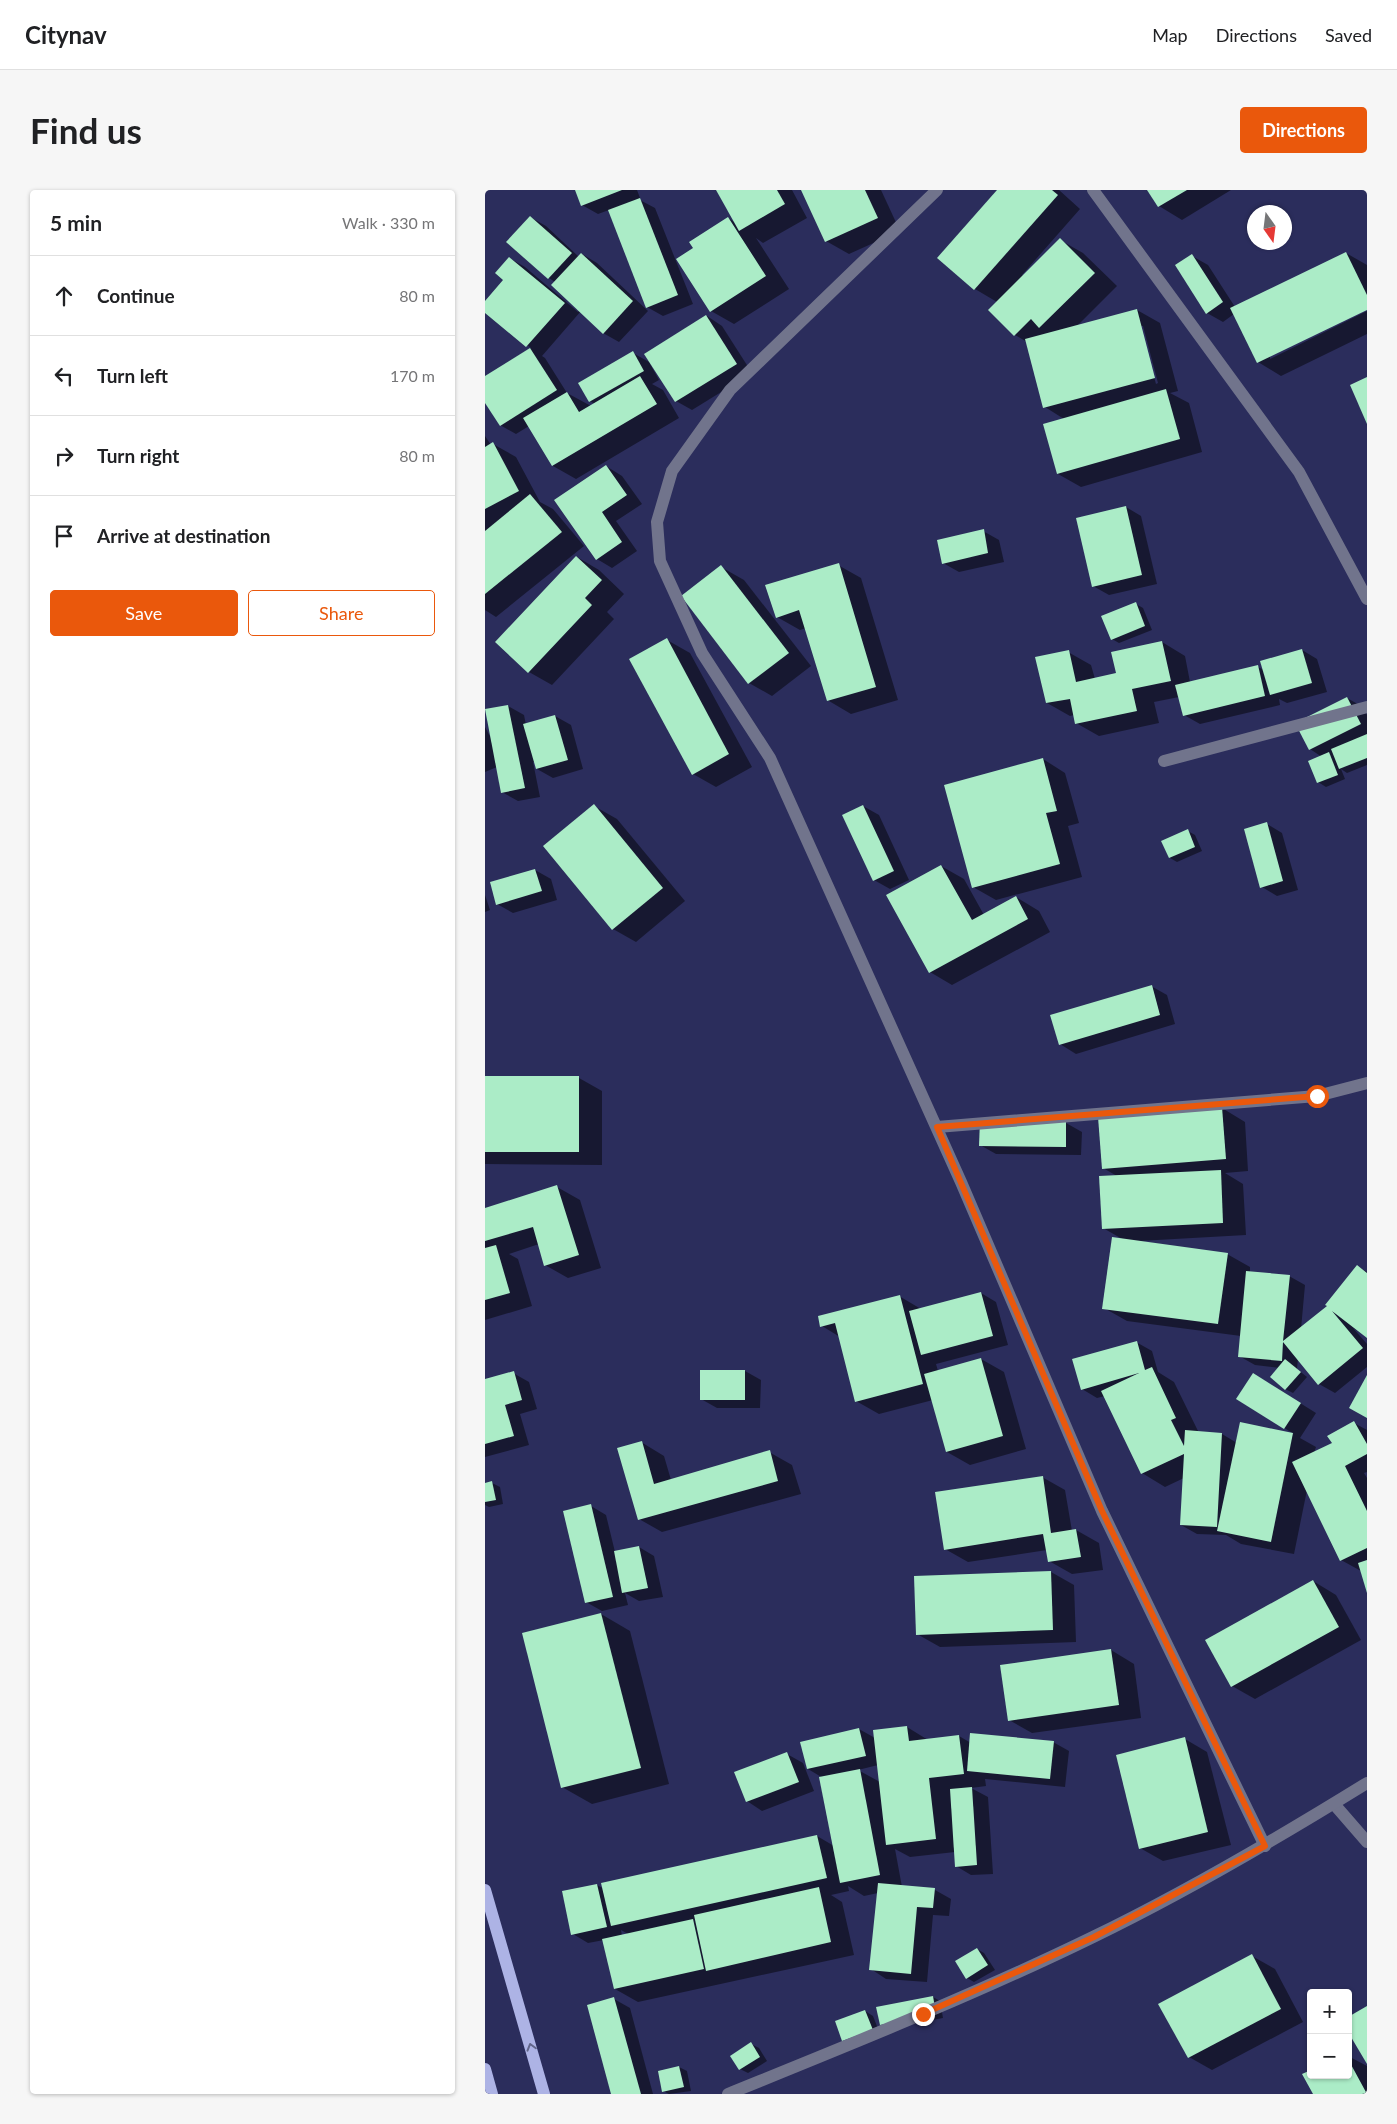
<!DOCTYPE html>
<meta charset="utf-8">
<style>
body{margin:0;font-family:Lato,sans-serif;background:#f6f6f6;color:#202124}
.controls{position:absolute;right:15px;bottom:15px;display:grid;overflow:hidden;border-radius:5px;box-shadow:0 1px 4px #0004}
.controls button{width:45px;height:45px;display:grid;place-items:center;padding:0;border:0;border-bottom:1px solid #e0e0e0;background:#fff;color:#202124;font:25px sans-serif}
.compass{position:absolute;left:762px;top:15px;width:45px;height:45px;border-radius:50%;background:#fff;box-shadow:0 1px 4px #0004;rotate:166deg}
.stop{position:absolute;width:15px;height:15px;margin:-11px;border:4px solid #ea580c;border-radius:50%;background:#fff}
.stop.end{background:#ea580c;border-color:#fff;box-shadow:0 1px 5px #0008}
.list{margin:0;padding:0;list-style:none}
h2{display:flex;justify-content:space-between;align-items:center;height:65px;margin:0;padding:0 20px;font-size:21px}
h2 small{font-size:16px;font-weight:400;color:#757577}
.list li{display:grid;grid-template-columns:32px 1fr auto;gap:15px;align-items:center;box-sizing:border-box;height:80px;padding:0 20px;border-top:1px solid #e0e0e0}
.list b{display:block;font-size:19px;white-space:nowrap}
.list em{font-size:16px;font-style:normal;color:#757577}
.actions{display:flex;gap:10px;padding:15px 20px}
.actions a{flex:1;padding:11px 0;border:1px solid #ea580c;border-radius:5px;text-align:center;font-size:18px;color:#ea580c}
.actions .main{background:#ea580c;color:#fff}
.icon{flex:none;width:28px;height:28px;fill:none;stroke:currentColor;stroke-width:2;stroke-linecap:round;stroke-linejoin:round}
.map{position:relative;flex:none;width:882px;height:1904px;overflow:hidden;border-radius:5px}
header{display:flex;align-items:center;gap:30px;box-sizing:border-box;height:70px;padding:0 25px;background:#fff;border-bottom:1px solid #e0e0e0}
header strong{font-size:24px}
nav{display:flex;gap:28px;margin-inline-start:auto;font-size:18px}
.intro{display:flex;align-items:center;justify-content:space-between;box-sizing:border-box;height:120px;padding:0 30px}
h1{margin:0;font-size:35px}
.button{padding:12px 22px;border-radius:5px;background:#ea580c;color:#fff;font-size:18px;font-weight:700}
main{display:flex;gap:30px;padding:0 30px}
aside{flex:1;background:#fff;border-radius:5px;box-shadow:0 1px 4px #0004}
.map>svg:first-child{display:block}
</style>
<header>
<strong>Citynav</strong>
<nav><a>Map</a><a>Directions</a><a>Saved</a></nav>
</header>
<div class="intro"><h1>Find us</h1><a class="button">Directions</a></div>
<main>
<aside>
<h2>5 min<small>Walk · 330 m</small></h2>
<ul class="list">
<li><svg class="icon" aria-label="ahead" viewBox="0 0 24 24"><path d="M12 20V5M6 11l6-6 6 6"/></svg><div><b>Continue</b></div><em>80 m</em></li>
<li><svg class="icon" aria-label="left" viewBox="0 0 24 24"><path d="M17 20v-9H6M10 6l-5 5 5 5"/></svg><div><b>Turn left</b></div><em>170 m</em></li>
<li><svg class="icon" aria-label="right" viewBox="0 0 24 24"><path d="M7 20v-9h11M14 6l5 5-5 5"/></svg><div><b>Turn right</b></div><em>80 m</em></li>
<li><svg class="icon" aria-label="arrive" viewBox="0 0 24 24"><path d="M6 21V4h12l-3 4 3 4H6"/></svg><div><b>Arrive at destination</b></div></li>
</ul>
<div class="actions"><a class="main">Save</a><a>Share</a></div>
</aside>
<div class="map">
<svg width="882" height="1904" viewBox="0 0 882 1904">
<rect width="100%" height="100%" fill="#2b2d5c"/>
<!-- shadow -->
<g fill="#0007" fill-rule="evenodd">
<polygon points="92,0 152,0 155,8 153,9 170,18 208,114 178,126 162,117 124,20 113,24 97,15"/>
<polygon points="233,0 307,0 322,28 278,53 271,48 304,99 249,134 226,121 210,59 243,28 251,33"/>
<polygon points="317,0 396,0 415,41 364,64 341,51"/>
<path d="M 513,0 L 574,0 L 595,19 L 537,85 L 539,86 L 575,50 L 598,63 L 632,96 L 592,136 L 652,120 L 675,133 L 693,201 L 685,203 L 704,213 L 717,262 L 596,297 L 573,284 L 579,229 L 560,217 L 542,152 L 530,145 L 505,120 L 512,112 L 490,99 L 454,68 ZM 655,136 L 658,136 L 673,193 L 671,194 Z"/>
<polygon points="664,0 746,0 697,30 674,16"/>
<polygon points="45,27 61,36 94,67 97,64 112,73 163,121 134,152 118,143 96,121 57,166 60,168 82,203 106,216 110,214 105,211 95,193 148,163 164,172 174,190 167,194 178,200 194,228 91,289 68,276 44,236 31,244 15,235 0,211 0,187 46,158 0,121 0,113 20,90 24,68 40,77 93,122 95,120 70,92 64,88"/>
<polygon points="861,63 882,75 882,119 785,166 785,169 882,121 882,144 796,186 773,172 749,124 738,132 722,123 707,66 723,75 750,117"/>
<polygon points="222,126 237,136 267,183 207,220 191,211 161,164"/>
<polygon points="0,246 6,255 8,254 31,267 55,312 68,319 99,356 11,427 0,420"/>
<polygon points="121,276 137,286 157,314 131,331 152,361 127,378 112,369"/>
<polygon points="641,317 656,326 672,394 624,405 608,396"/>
<polygon points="498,341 514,350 519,372 474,382 458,373"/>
<polygon points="92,367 114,380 139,404 122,422 129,429 67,495 44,482"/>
<polygon points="353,375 376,388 413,510 366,524 344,511 321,438 315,440 292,427"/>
<polygon points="236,377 259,390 326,476 287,506 264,493"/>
<polygon points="651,414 658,418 667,440 634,453 627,449"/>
<polygon points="182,450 205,463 267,577 231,597 208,584"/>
<polygon points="677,452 700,466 705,492 773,477 779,480 817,460 832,469 842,502 802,513 794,509 795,515 715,534 699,525 694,507 669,512 674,533 614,546 591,533 589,525 585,526 562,513 583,462 606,475 610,489 632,484"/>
<polygon points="862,508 878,517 882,525 882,575 862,583 856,579 860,589 841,597 833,592 837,567 825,559"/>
<polygon points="23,516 39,525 41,535 70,526 86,535 98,579 68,588 52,579 50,572 48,572 55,607 33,611 17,602 12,577 0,582 0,537 7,550"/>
<polygon points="558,569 580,583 594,633 583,636 597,687 511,710 488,697"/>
<polygon points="109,616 132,629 200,711 151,752 128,739"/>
<polygon points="378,616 394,625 424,690 405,699 389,690"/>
<polygon points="782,634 797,643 813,700 792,706 777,697"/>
<polygon points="703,641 710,645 717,661 692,672 685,668"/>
<polygon points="456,676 479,689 499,725 531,707 554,721 565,742 467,795 445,782"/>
<polygon points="50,680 66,689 72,710 28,723 12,714"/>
<polygon points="0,705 5,720 0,722"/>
<polygon points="666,796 682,805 690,834 591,864 575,854"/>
<polygon points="0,887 94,888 117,901 117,975 0,974"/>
<polygon points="737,918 760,932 763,981 740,983 758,994 761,1045 654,1051 742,1064 765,1077 765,1082 804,1086 820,1095 816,1139 844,1116 872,1076 882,1082 882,1147 868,1138 882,1154 882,1177 850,1203 834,1194 813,1168 812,1179 822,1187 808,1203 800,1199 795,1178 770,1175 754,1166 756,1146 642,1131 619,1118 639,1050 618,1038 632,986 618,978"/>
<polygon points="581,933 597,942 596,965 511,964 495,955"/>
<polygon points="72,997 95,1010 116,1078 83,1088 60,1075 54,1054 24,1064 33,1069 47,1116 0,1130 0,1019"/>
<polygon points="496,1103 511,1112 523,1155 451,1174 453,1181 496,1169 519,1182 541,1259 485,1275 462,1262 448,1210 394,1224 371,1211 355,1147 337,1136 414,1106 436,1119"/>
<polygon points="651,1152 667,1161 673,1182 689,1192 713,1241 710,1242 737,1244 752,1253 756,1233 809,1244 753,1209 783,1193 831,1223 815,1248 831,1257 829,1263 849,1254 869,1233 882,1240 882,1282 879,1283 882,1288 882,1400 876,1381 856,1370 822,1300 809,1364 756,1354 741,1345 712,1344 696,1335 699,1288 680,1297 657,1283 620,1206 612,1208 597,1199"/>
<polygon points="216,1181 260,1181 276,1190 275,1218 232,1218 216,1209"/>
<polygon points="28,1183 44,1192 52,1219 35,1224 44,1255 0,1267 0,1191"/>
<polygon points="156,1252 179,1266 186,1290 284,1262 307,1275 316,1304 177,1342 154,1329"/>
<polygon points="557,1287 580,1300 587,1341 591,1340 614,1353 618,1380 587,1384 564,1371 562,1360 483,1372 460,1359"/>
<polygon points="7,1293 15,1297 18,1314 4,1317 0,1315 0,1294"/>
<polygon points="106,1316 121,1325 130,1362 154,1357 169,1366 178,1407 154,1411 140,1403 143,1415 117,1421 101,1412"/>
<polygon points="566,1382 589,1395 591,1452 455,1457 432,1444"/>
<polygon points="828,1391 851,1405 876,1450 770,1509 747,1496"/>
<polygon points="116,1424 145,1441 184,1594 107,1614 77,1597"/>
<polygon points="626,1460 649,1474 656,1528 547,1543 524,1530"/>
<path d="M 422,1537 L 443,1550 L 474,1546 L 486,1553 L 568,1552 L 584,1561 L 580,1597 L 500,1589 L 501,1596 L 486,1598 L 503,1607 L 508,1684 L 486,1685 L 471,1676 L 470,1662 L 425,1667 L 410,1659 L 417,1697 L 450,1700 L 466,1709 L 464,1726 L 448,1725 L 442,1792 L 401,1789 L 386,1779 L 393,1703 L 379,1706 L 363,1696 L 364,1701 L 346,1705 L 357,1712 L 369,1765 L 153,1812 L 130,1799 L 119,1750 L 103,1753 L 88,1744 L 112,1695 L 119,1699 L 332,1646 L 349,1656 L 338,1588 L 323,1579 L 374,1539 L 390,1548 ZM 393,1575 L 395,1592 L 373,1580 ZM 136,1740 L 143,1744 L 137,1746 Z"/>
<polygon points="700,1549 722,1562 746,1655 678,1671 655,1658"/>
<polygon points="302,1564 318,1573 329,1601 277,1621 262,1611"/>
<polygon points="492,1759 499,1763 510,1780 489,1792 482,1788"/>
<polygon points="767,1766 790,1779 818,1832 727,1880 704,1867"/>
<polygon points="448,1807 455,1811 458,1828 404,1838"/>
<polygon points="129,1809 145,1818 168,1904 128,1904"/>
<polygon points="380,1821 388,1826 395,1844 366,1855"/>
<polygon points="266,1854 274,1858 282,1871 263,1883 255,1879"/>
<polygon points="863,1866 882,1876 882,1904 829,1904 826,1885 863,1885"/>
<polygon points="194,1877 202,1881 206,1901 184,1904 178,1901"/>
</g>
<!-- building -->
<g fill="#abecc7">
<polygon points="90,0 137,0 96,16"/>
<polygon points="231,0 292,0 300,14 254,41"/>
<polygon points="316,0 380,0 393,28 340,52"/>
<polygon points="512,0 567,0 573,5 489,100 452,68"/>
<polygon points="662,0 702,0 673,17"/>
<polygon points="155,8 193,105 161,118 123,20"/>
<polygon points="45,26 87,63 63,89 21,52"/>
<polygon points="243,27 281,86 225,122 191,69 208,58 204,52"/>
<polygon points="575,48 610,83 554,138 546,129 529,146 503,120"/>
<polygon points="861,62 882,105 882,120 772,173 745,118"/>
<polygon points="96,63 148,111 118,144 66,95"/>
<polygon points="707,64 738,112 721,124 690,75"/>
<polygon points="24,67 80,113 41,157 0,123 0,111 18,90 10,83"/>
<polygon points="652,119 670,188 558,218 540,149"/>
<polygon points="221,125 252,174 190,212 159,164"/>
<polygon points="45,158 72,200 15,236 0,213 0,186"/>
<polygon points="148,161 159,181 104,212 93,193"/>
<polygon points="155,186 172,214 67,276 38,228 82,202 94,222"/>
<polygon points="882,187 882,234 865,195"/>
<polygon points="681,199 695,249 572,284 558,234"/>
<polygon points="8,252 34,301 0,319 0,257"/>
<polygon points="121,275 142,305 117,322 137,352 111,370 69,310"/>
<polygon points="45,304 77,342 0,404 0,341"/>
<polygon points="641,316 657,385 607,397 591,328"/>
<polygon points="499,339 503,363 457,374 452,350"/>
<polygon points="91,366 117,390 100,408 107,415 43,483 10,452"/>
<polygon points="354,373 391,497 342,511 314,420 291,428 280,395"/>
<polygon points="236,375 304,463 263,494 196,406"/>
<polygon points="651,412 660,436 626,450 616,426"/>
<polygon points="182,448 244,564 207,585 144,469"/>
<polygon points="677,451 686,491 647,499 652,521 590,534 585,509 561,513 550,467 584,460 591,492 631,483 626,462"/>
<polygon points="817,459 827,493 785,505 775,471"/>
<polygon points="773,475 780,506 698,526 690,495"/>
<polygon points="862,507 876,534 824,560 810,533"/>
<polygon points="23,515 40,598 16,603 0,519"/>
<polygon points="70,525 83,570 51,579 38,534"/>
<polygon points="882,544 882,568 854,579 846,559"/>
<polygon points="844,562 853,585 832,593 823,571"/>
<polygon points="558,568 572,621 561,623 575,674 487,698 459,595"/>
<polygon points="109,614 178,698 127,740 58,656"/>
<polygon points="378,615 409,681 388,691 357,625"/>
<polygon points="782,632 798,691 775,698 759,639"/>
<polygon points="703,639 710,657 684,668 676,651"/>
<polygon points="456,675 487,730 531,706 543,729 444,783 401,705"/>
<polygon points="50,679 57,701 11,715 5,692"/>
<polygon points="667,795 675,825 574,855 565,825"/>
<rect x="0" y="886" width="94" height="76"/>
<polygon points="737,917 741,969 617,979 613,927"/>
<polygon points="495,930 581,931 581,957 494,956"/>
<polygon points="736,980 738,1033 617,1039 614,986"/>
<polygon points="72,995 94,1065 59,1076 48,1037 0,1051 0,1018"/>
<polygon points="627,1047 743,1063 733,1134 617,1119"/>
<polygon points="11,1055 25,1103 0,1110 0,1058"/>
<polygon points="872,1075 882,1083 882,1148 847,1121 878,1158 833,1195 798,1152 797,1171 753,1167 761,1081 805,1085 798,1151 842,1116 840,1115"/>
<polygon points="496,1102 508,1146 436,1165 424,1121"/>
<polygon points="415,1105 438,1194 370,1212 350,1133 335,1137 333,1126"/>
<polygon points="652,1151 660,1180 667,1177 691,1228 686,1230 699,1256 700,1240 737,1243 732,1337 695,1335 699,1264 656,1284 616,1201 654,1183 596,1200 587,1169"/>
<polygon points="496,1168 518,1246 461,1262 439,1184"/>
<polygon points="800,1169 816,1182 800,1200 785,1187"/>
<rect x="215" y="1180" width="45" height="30"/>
<polygon points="29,1181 37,1210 20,1215 29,1246 0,1254 0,1189"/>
<polygon points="768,1183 816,1213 799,1239 751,1209"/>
<polygon points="882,1185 882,1228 864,1218"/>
<polygon points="869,1231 882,1254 882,1264 860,1276 882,1321 882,1358 855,1371 807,1272 847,1253 842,1246"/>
<polygon points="755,1232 808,1243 786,1352 732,1341"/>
<polygon points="157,1251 169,1294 285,1260 293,1291 153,1330 132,1258"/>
<polygon points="558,1286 566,1343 591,1339 596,1367 563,1372 558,1344 459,1360 450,1302"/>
<polygon points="7,1291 11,1310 0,1312 0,1293"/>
<polygon points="106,1314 128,1407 100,1413 78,1321"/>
<polygon points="154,1356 163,1398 137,1403 129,1361"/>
<polygon points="882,1370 882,1403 873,1373"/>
<polygon points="566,1381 568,1440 431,1445 429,1386"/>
<polygon points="828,1390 854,1437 746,1497 720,1450"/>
<polygon points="116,1423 156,1578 76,1598 37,1443"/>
<polygon points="626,1459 634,1515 523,1531 515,1475"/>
<polygon points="422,1536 424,1551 474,1545 479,1584 444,1588 451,1649 401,1655 388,1540"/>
<polygon points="374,1538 381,1566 322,1579 315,1552"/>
<polygon points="485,1543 569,1551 565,1589 482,1581"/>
<polygon points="700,1547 723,1642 654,1659 631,1565"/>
<polygon points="302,1562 314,1592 261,1612 249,1582"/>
<polygon points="375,1579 395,1685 355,1693 334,1587"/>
<polygon points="487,1597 492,1675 470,1677 465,1599"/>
<polygon points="332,1645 342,1688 126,1736 116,1693"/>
<polygon points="393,1693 450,1698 448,1718 432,1717 426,1784 384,1780"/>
<polygon points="112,1694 122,1737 86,1745 77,1701"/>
<polygon points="334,1697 346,1752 221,1781 209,1725"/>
<polygon points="208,1729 219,1779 129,1799 117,1749"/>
<polygon points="492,1758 503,1775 481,1789 470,1771"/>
<polygon points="767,1764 796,1819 703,1868 673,1814"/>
<polygon points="448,1806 451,1824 395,1835 391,1817"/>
<polygon points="129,1807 156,1904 126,1904 102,1815"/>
<polygon points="882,1816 882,1874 863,1842 863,1827"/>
<polygon points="380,1820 388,1840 357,1851 350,1831"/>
<polygon points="266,1852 275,1867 254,1880 245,1866"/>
<polygon points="863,1869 882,1904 828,1904 817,1884 826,1880 826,1885 863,1885"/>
<polygon points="194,1876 199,1897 177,1902 173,1881"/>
</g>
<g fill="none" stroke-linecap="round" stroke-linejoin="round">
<!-- minor -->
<g stroke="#71748c" stroke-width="12">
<polyline points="452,0 245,200 187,281 172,332 175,371 217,463 285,568 476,992 617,1321 780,1656"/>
<polyline points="608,0 814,282 882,409"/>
<polyline points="679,571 882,517"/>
<polyline points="452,937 832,906 882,893"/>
<polyline points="849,1614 882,1652"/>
<path d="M 243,1904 C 366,1854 489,1805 608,1747 C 703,1701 793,1648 882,1593"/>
</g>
<!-- major -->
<g stroke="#adb3e5" stroke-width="12">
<polyline points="0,1700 59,1904"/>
<polyline points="0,1879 7,1904"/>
</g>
</g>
<!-- one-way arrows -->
<defs><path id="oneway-chevron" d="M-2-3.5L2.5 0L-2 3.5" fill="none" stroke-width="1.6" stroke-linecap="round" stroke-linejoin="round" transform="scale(1.25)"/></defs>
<use stroke="#62668a" href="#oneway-chevron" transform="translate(46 1857) rotate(-106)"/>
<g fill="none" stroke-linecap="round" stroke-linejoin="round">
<!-- route -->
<polyline stroke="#ea580c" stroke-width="6" points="438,1824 609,1747 780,1656 617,1321 452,937 832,906"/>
</g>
</svg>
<div class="controls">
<button>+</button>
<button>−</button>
</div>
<svg class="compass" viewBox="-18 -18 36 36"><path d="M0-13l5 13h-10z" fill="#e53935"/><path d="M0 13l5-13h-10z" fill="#757577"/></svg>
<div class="stop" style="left:832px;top:906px"></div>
<div class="stop end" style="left:438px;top:1824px"></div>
</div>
</main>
